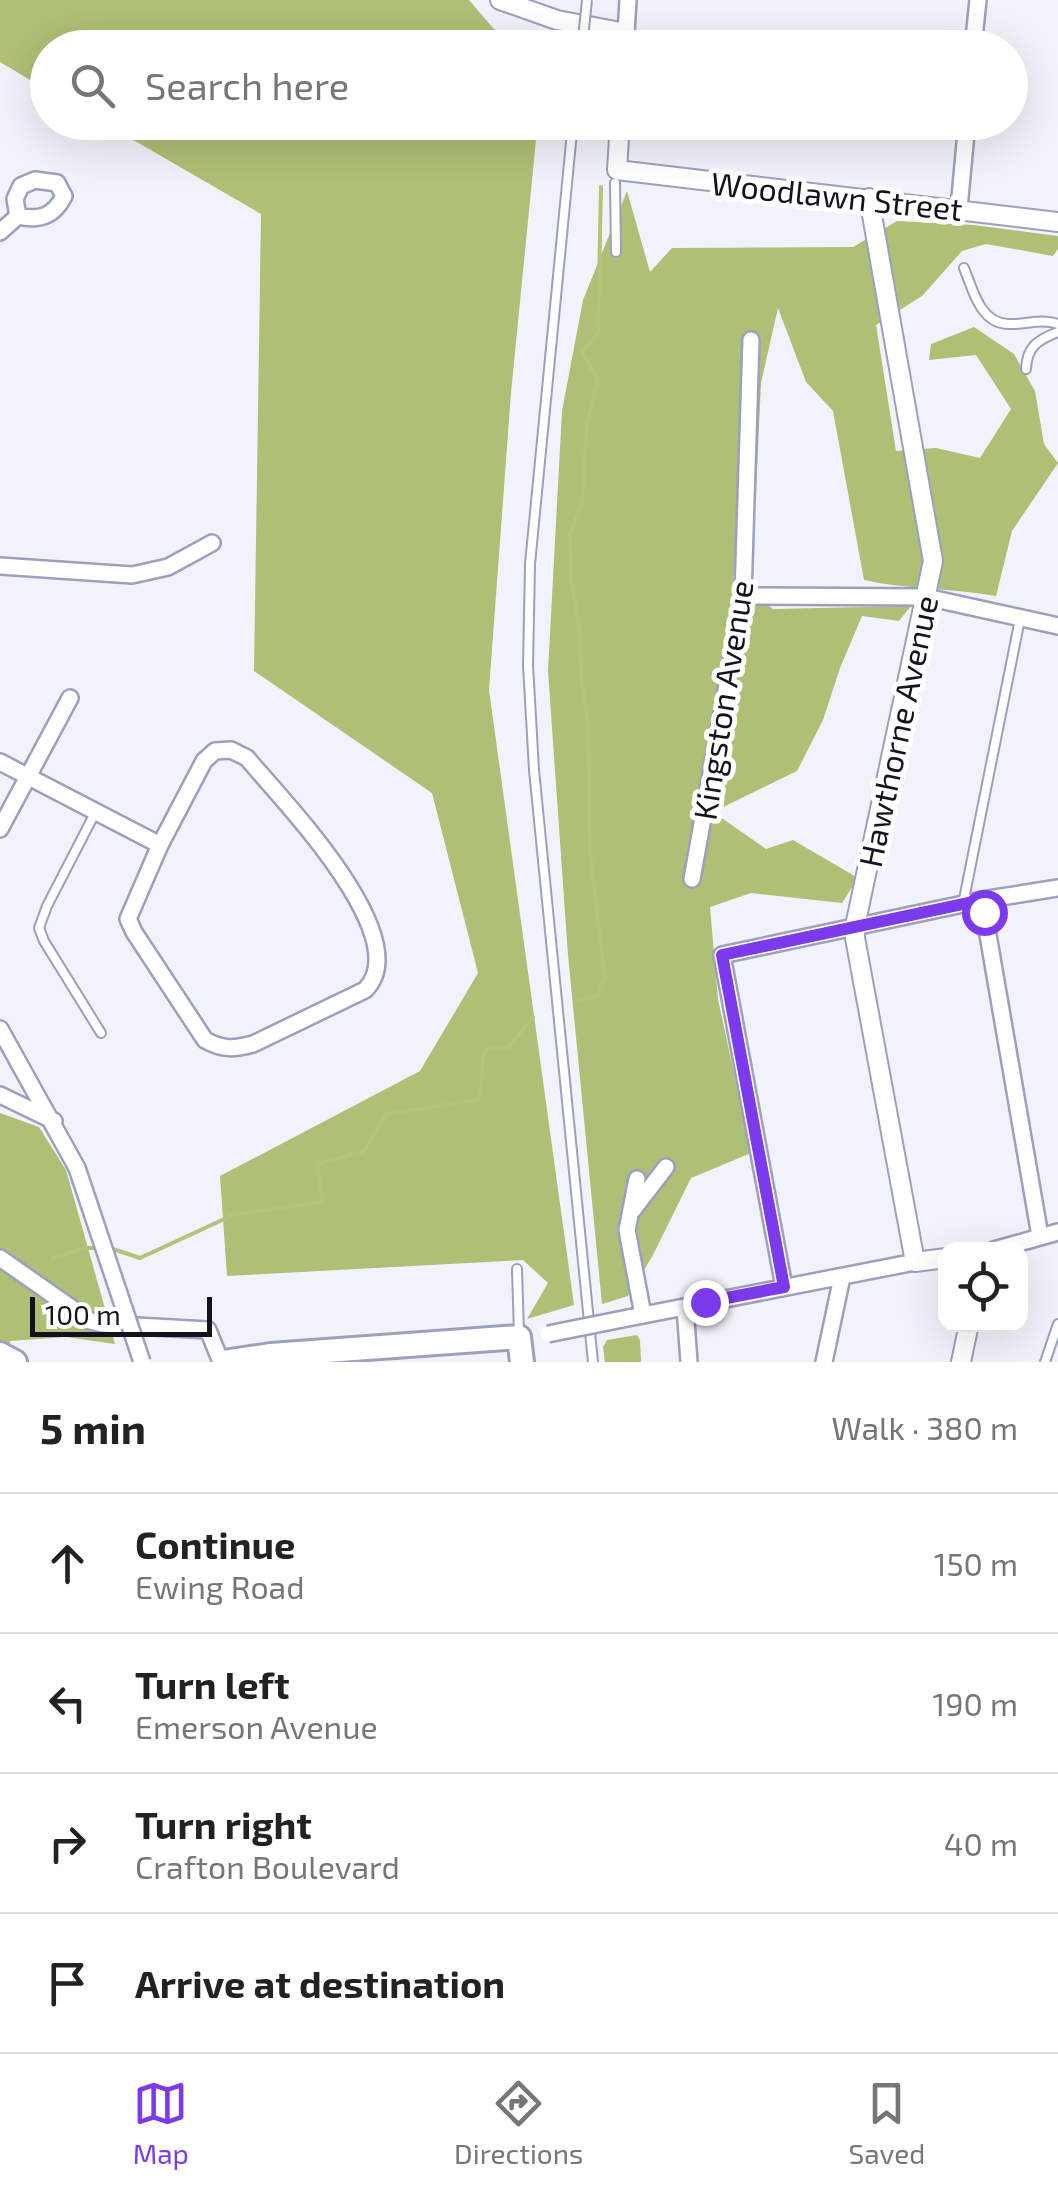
<!DOCTYPE html>
<meta charset="utf-8">
<style>
body{margin:0;font-family:"Exo 2",sans-serif;background:#f6f6f6;color:#222}
.controls{position:absolute;right:30px;bottom:30px;display:grid;overflow:hidden;border-radius:20px;box-shadow:0 10px 40px #0002}
.controls button{width:90px;height:90px;display:grid;place-items:center;padding:0;border:0;border-bottom:2px solid #e0e0e0;background:#fff;color:#222;font:50px sans-serif}
.scale{position:absolute;left:30px;bottom:25px;width:182px;box-sizing:border-box;padding-left:10px;border:5px solid #12131e;border-top:0;font-size:28px;line-height:35px;white-space:nowrap;color:#12131e;-webkit-text-stroke:8px #fff;paint-order:stroke}
.stop{position:absolute;width:30px;height:30px;margin:-22px;border:8px solid #7c3aed;border-radius:50%;background:#fff}
.stop.end{background:#7c3aed;border-color:#fff;box-shadow:0 2px 10px #0008}
.list{margin:0;padding:0;list-style:none}
h2{display:flex;justify-content:space-between;align-items:center;height:130px;margin:0;padding:0 40px;font-size:42px}
h2 small{font-size:32px;font-weight:400;color:#767676}
.list li{display:grid;grid-template-columns:65px 1fr auto;gap:30px;align-items:center;box-sizing:border-box;height:140px;padding:0 40px;border-top:2px solid #e0e0e0}
.list b{display:block;font-size:38px;white-space:nowrap}
.list p{margin:0;font-size:32px;white-space:nowrap;color:#767676}
.list em{font-size:32px;font-style:normal;color:#767676}
.icon{flex:none;width:55px;height:55px;fill:none;stroke:currentColor;stroke-width:2;stroke-linecap:round;stroke-linejoin:round}
.map{position:relative;flex:none;width:1058px;height:1362px;overflow:hidden}
.search{position:absolute;background:#fff;box-shadow:0 10px 40px #0002;left:30px;right:30px;top:30px;height:110px;display:flex;align-items:center;gap:25px;box-sizing:border-box;padding:0 35px;border-radius:55px;color:#767676;font-size:38px}
.sheet{height:690px;background:#fff}
nav{display:flex;justify-content:space-around;align-items:center;box-sizing:border-box;height:140px;border-top:2px solid #e0e0e0;background:#fff;font-size:28px;color:#767676}
nav a{display:grid;justify-items:center;gap:5px}
nav .on{color:#7c3aed}
.map>svg:first-child{display:block}
</style>
<div class="map">
<svg width="1058" height="1362" viewBox="0 0 1058 1362">
<rect width="100%" height="100%" fill="#f2f3fa"/>
<!-- forest -->
<g fill="#aebf76">
<polygon points="0,0 469,0 500,36 504,47 48,48 47,90 0,62"/>
<polygon points="104,123 530,123 536,140 511,393 489,690 574,1305 527,1319 548,1283 523,1260 227,1276 220,1176 420,1071 478,973 432,793 254,671 261,214"/>
<path d="M 627,191 L 650,272 L 672,248 L 853,247 L 897,221 L 973,225 L 1058,236 L 1058,249 L 1053,256 L 986,244 L 962,251 L 922,296 L 876,325 L 896,451 L 936,448 L 980,458 L 1011,409 L 976,355 L 929,360 L 931,344 L 974,327 L 1014,354 L 1035,391 L 1044,444 L 1058,463 L 1012,531 L 996,596 C 952,588 908,590 864,580 L 833,411 L 806,382 L 778,308 L 761,383 L 756,492 L 733,578 L 773,609 L 911,606 L 899,621 L 862,616 L 840,668 L 823,720 L 797,771 L 713,812 L 766,849 L 793,840 L 858,878 L 842,903 L 751,893 L 710,907 L 718,999 L 751,1153 L 691,1178 L 653,1255 L 628,1296 L 602,1304 L 568,955 L 548,671 L 562,411 L 583,300 Z"/>
<polygon points="0,1113 39,1127 66,1170 115,1344 66,1337 10,1341 9,1362 0,1362"/>
<polygon points="637,1335 640,1340 641,1362 605,1362 603,1347 607,1340"/>
</g>
<g fill="none" stroke-linecap="round" stroke-linejoin="round">
<!-- stream -->
<g stroke="#b2c37a" stroke-width="4">
<polyline points="575,1002 598,996 605,978 590,854 588,722 581,679 580,631 571,579 570,534 582,504 587,423 598,380 582,352 598,333 601,187"/>
<path d="M 110,1248 L 140,1258 L 233,1215 L 323,1202 L 317,1164 L 364,1151 L 386,1114 L 478,1100 C 485,1081 479,1066 486,1049 L 508,1048 L 533,1017"/>
<polyline points="52,1258 86,1248 101,1248"/>
</g>
<!-- service casing -->
<g stroke="#9ba0bf" stroke-width="12">
<g id="service">
<polyline points="573,122 530,564 528,665 534,770 593,1362"/>
<polyline points="615,183 616,252"/>
<path d="M 964,268 C 973,290 980,323 1008,324 C 1026,325 1040,318 1058,324"/>
<path d="M 1026,369 C 1027,347 1037,340 1058,332"/>
<polyline points="95,813 47,906 39,928 44,941 101,1033"/>
<polyline points="963,904 1020,619"/>
<polyline points="517,1269 519,1333"/>
<polyline points="1045,1362 1058,1324"/>
</g>
</g>
<!-- minor casing -->
<g stroke="#9ba0bf" stroke-width="20">
<g id="minor">
<polyline points="626,33 628,0"/>
<polyline points="973,48 978,0"/>
<path d="M 35,180 L 57,183 L 64,196 C 54,216 40,221 18,216 L 15,199 L 21,186 Z"/>
<polyline points="959,208 967,122"/>
<polyline points="0,232 18,216"/>
<polyline points="0,566 132,575 168,567 212,543"/>
<polyline points="743,596 926,597 1058,626"/>
<path d="M 231,750 L 247,758 C 280,798 418,938 365,990 L 253,1044 C 234,1049 223,1050 205,1040 L 134,932 L 128,919 L 160,845 L 204,761 L 215,751 Z"/>
<polyline points="0,762 160,845"/>
<polyline points="0,829 70,698"/>
<polyline points="692,879 743,596 751,340"/>
<polyline points="982,900 1040,1236"/>
<polyline points="0,1029 77,1168"/>
<polyline points="0,1095 54,1121"/>
<polyline points="637,1179 627,1230 643,1315"/>
<polyline points="633,1210 666,1167"/>
<polyline points="994,1250 1058,1232"/>
<polyline points="0,1258 90,1321 102,1324 208,1330 221,1362"/>
<polyline points="784,1287 722,955 982,900 1058,888"/>
<polyline points="685,1307 689,1362"/>
<polyline points="628,1318 915,1262"/>
<polyline points="824,1362 842,1277"/>
</g>
</g>
<!-- tertiary casing -->
<g stroke="#9ba0bf" stroke-width="22">
<g id="tertiary">
<polyline points="500,0 557,20 626,33 625,48"/>
<polyline points="620,122 617,170 1058,222"/>
<polyline points="869,198 933,561 855,926 855,938 915,1262 946,1258"/>
<polyline points="961,1362 969,1324"/>
</g>
</g>
<!-- primary casing -->
<g stroke="#9ba0bf" stroke-width="28">
<g id="primary">
<polyline points="0,1354 15,1362"/>
<polyline points="224,1362 271,1355 519,1337 522,1362"/>
</g>
</g>
<!-- service -->
<use href="#service" stroke="#fff" stroke-width="8"/>
<!-- minor -->
<use href="#minor" stroke="#fff" stroke-width="15"/>
<!-- tertiary -->
<use href="#tertiary" stroke="#fff" stroke-width="18"/>
<!-- primary -->
<use href="#primary" stroke="#fff" stroke-width="22"/>
<!-- service-bridge casing -->
<g stroke="#9ba0bf" stroke-width="12" stroke-linecap="butt">
<polyline id="service-bridge" points="582,48 587,0"/>
</g>
<!-- minor-bridge casing -->
<g stroke="#9ba0bf" stroke-width="20" stroke-linecap="butt">
<g id="minor-bridge">
<polyline points="77,1168 142,1362"/>
<polyline points="548,1334 628,1318"/>
</g>
</g>
<!-- service-bridge -->
<use href="#service-bridge" stroke="#fff" stroke-width="8"/>
<!-- minor-bridge -->
<use href="#minor-bridge" stroke="#fff" stroke-width="15"/>
</g>
<g fill="none" stroke-linecap="round" stroke-linejoin="round">
<!-- route -->
<polyline stroke="#7c3aed" stroke-width="12" points="705,1302 784,1287 722,955 982,900 984,912"/>
</g>
<g text-anchor="middle" dominant-baseline="central" stroke-width="10" stroke-linejoin="round" paint-order="stroke">
<!-- street labels -->
<g font-size="32" fill="#12131e" stroke="#fff">
<text transform="translate(837 195) rotate(6)">Woodlawn Street</text>
<text transform="translate(722 700) rotate(-81)">Kingston Avenue</text>
<text transform="translate(897 731) rotate(-78)">Hawthorne Avenue</text>
</g>
</g>
</svg>
<div class="controls">
<button><svg class="icon" aria-label="locate" viewBox="0 0 24 24"><circle cx="12" cy="12" r="6"/><path d="M12 2v4M12 18v4M2 12h4M18 12h4"/></svg></button>
</div>
<div class="scale">100 m</div>
<div class="stop" style="left:984px;top:912px"></div>
<div class="stop end" style="left:705px;top:1302px"></div>
<div class="search"><svg class="icon" aria-label="search" viewBox="0 0 24 24"><circle cx="10" cy="10" r="6"/><path d="M15 15l6 6"/></svg>Search here</div>
</div>
<section class="sheet">
<h2>5 min<small>Walk · 380 m</small></h2>
<ul class="list">
<li><svg class="icon" aria-label="ahead" viewBox="0 0 24 24"><path d="M12 20V5M6 11l6-6 6 6"/></svg><div><b>Continue</b><p>Ewing Road</p></div><em>150 m</em></li>
<li><svg class="icon" aria-label="left" viewBox="0 0 24 24"><path d="M17 20v-9H6M10 6l-5 5 5 5"/></svg><div><b>Turn left</b><p>Emerson Avenue</p></div><em>190 m</em></li>
<li><svg class="icon" aria-label="right" viewBox="0 0 24 24"><path d="M7 20v-9h11M14 6l5 5-5 5"/></svg><div><b>Turn right</b><p>Crafton Boulevard</p></div><em>40 m</em></li>
<li><svg class="icon" aria-label="arrive" viewBox="0 0 24 24"><path d="M6 21V4h12l-3 4 3 4H6"/></svg><div><b>Arrive at destination</b></div></li>
</ul>
</section>
<nav>
<a class="on"><svg class="icon" aria-label="map" viewBox="0 0 24 24"><path d="M3 6l6-2 6 2 6-2v14l-6 2-6-2-6 2zM9 4v14M15 6v14"/></svg>Map</a>
<a><svg class="icon" aria-label="directions" viewBox="0 0 24 24"><path d="M12 3l9 9-9 9-9-9zM9 14v-3h6M13 9l2 2-2 2"/></svg>Directions</a>
<a><svg class="icon" aria-label="saved" viewBox="0 0 24 24"><path d="M7 4h10v16l-5-4-5 4z"/></svg>Saved</a>
</nav>
